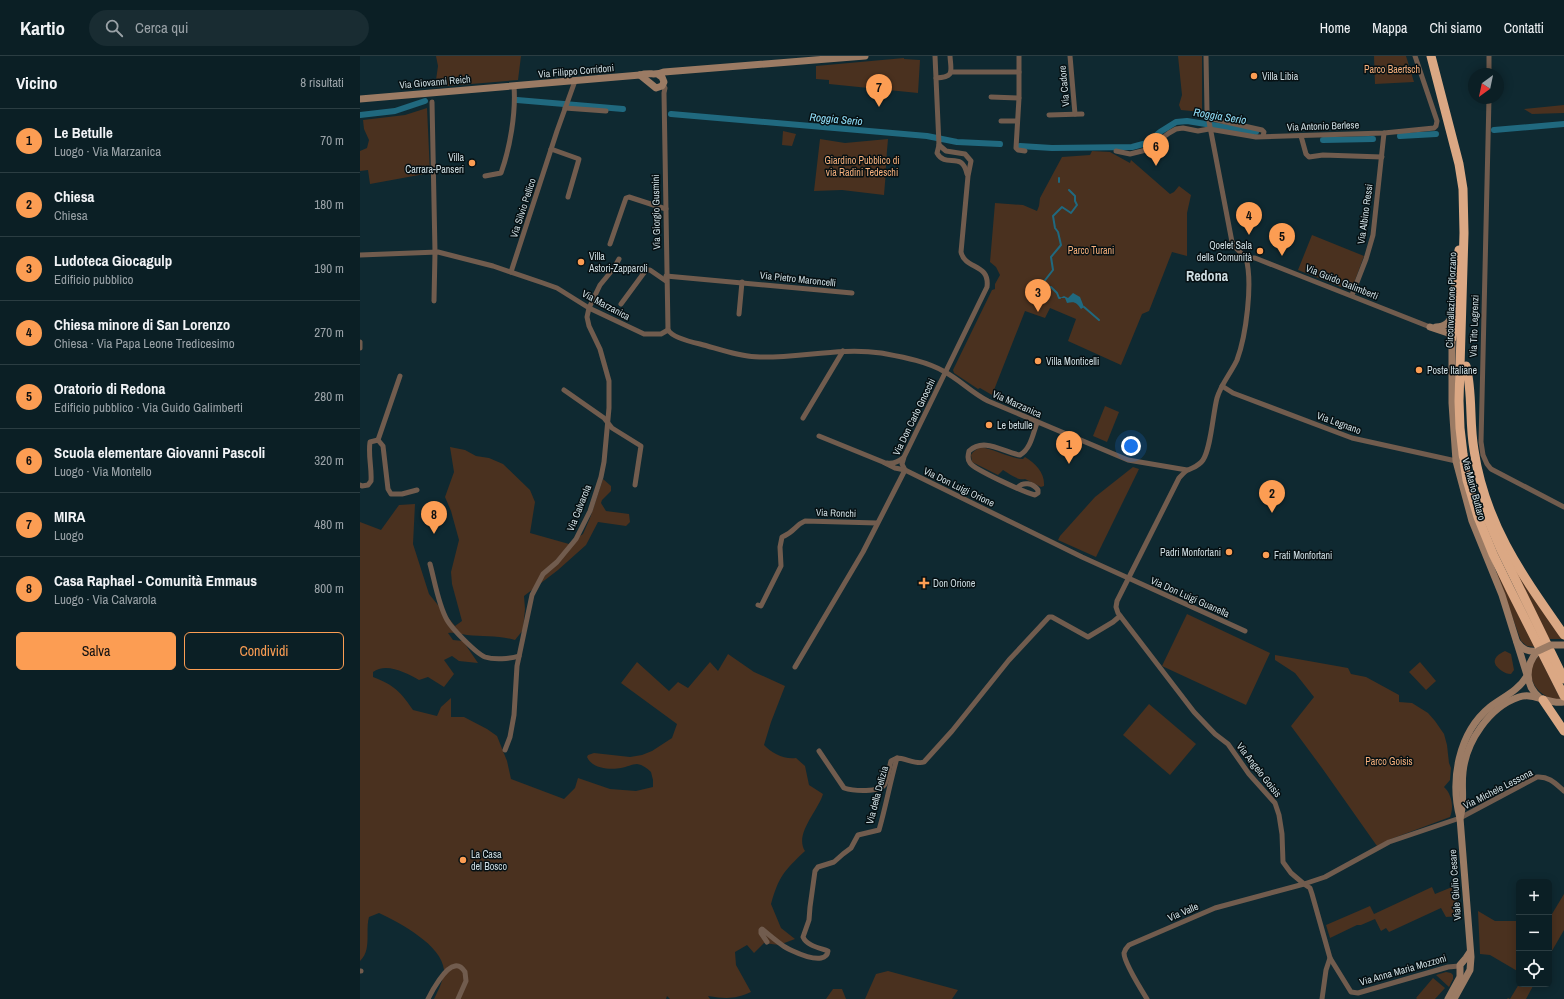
<!DOCTYPE html>
<html lang="it">
<meta charset="utf-8">
<style>
body{margin:0;font-family:"Archivo Narrow",sans-serif;background:#192c32;color:#f1f3f6}
.controls{position:absolute;right:12px;bottom:12px;display:grid;overflow:hidden;border-radius:6px;box-shadow:0 2px 10px #0003}
.controls button{width:36px;height:36px;display:grid;place-items:center;padding:0;border:0;border-bottom:1px solid #2b3d42;background:#0b1f25;color:#f1f3f6;font:20px sans-serif}
.compass{position:absolute;left:1108px;top:12px;width:36px;height:36px;border-radius:50%;background:#0b1f25;box-shadow:0 2px 10px #0003;rotate:213deg}
.you{position:absolute;left:771px;top:390px;width:14px;height:14px;margin:-10px;border:3px solid #fff;border-radius:50%;background:#1a73e8;box-shadow:0 0 0 6px #1a73e833}
.badge{display:grid;place-items:center;width:26px;height:26px;border-radius:50%;background:#fc9d53;color:#111;font-size:13px;font-weight:700}
.pin{position:absolute;translate:-50% -33px;filter:drop-shadow(0 1px 2px #0008)}
.pin::after{content:'';position:absolute;top:21px;width:14px;height:12px;background:inherit;clip-path:polygon(0 0,100% 0,50% 100%)}
.list{margin:0;padding:0;list-style:none}
h2{display:flex;justify-content:space-between;align-items:center;height:52px;margin:0;padding:0 16px;font-size:17px}
h2 small{font-size:13px;font-weight:400;color:#9aa2a7}
.list li{display:grid;grid-template-columns:26px 1fr auto;gap:12px;align-items:center;box-sizing:border-box;height:64px;padding:0 16px;border-top:1px solid #2b3d42}
.list b{display:block;font-size:15px;white-space:nowrap}
.list p{margin:0;font-size:13px;white-space:nowrap;color:#9aa2a7}
.list em{font-size:13px;font-style:normal;color:#9aa2a7}
.actions{display:flex;gap:8px;padding:12px 16px}
.actions a{flex:1;padding:9px 0;border:1px solid #fc9d53;border-radius:6px;text-align:center;font-size:14px;color:#fc9d53}
.actions .main{background:#fc9d53;color:#111}
.icon{flex:none;width:22px;height:22px;fill:none;stroke:currentColor;stroke-width:2;stroke-linecap:round;stroke-linejoin:round}
.map{position:relative;flex:none;width:1204px;height:943px;overflow:hidden}
header{display:flex;align-items:center;gap:24px;box-sizing:border-box;height:56px;padding:0 20px;background:#0b1f25;border-bottom:1px solid #2b3d42}
header strong{font-size:19px}
nav{display:flex;gap:22px;margin-inline-start:auto;font-size:14px}
.search{width:280px;height:36px;background:#192c32;display:flex;align-items:center;gap:10px;box-sizing:border-box;padding:0 14px;border-radius:22px;color:#9aa2a7;font-size:15px}
main{display:flex}
aside{flex:1;background:#0b1f25}
.map>svg:first-child{display:block}
</style>
<header>
<strong>Kartio</strong>
<div class="search"><svg class="icon" aria-label="search" viewBox="0 0 24 24"><circle cx="10" cy="10" r="6"/><path d="M15 15l6 6"/></svg>Cerca qui</div>
<nav><a>Home</a><a>Mappa</a><a>Chi siamo</a><a>Contatti</a></nav>
</header>
<main>
<aside>
<h2>Vicino<small>8 risultati</small></h2>
<ul class="list">
<li><span class="badge">1</span><div><b>Le Betulle</b><p>Luogo · Via Marzanica</p></div><em>70 m</em></li>
<li><span class="badge">2</span><div><b>Chiesa</b><p>Chiesa</p></div><em>180 m</em></li>
<li><span class="badge">3</span><div><b>Ludoteca Giocagulp</b><p>Edificio pubblico</p></div><em>190 m</em></li>
<li><span class="badge">4</span><div><b>Chiesa minore di San Lorenzo</b><p>Chiesa · Via Papa Leone Tredicesimo</p></div><em>270 m</em></li>
<li><span class="badge">5</span><div><b>Oratorio di Redona</b><p>Edificio pubblico · Via Guido Galimberti</p></div><em>280 m</em></li>
<li><span class="badge">6</span><div><b>Scuola elementare Giovanni Pascoli</b><p>Luogo · Via Montello</p></div><em>320 m</em></li>
<li><span class="badge">7</span><div><b>MIRA</b><p>Luogo</p></div><em>480 m</em></li>
<li><span class="badge">8</span><div><b>Casa Raphael - Comunità Emmaus</b><p>Luogo · Via Calvarola</p></div><em>800 m</em></li>
</ul>
<div class="actions"><a class="main">Salva</a><a>Condividi</a></div>
</aside>
<div class="map">
<svg width="1204" height="943" viewBox="0 0 1204 943">
<rect width="100%" height="100%" fill="#0f2931"/>
<!-- green -->
<g fill="#4a311f">
<polygon points="76,0 161,0 158,24 75,31 78,10"/>
<polygon points="818,0 842,0 842,56 821,54 819,49 822,39"/>
<polygon points="1014,0 1046,0 1054,26 1015,28"/>
<polygon points="544,2 544,3 560,4 558,37 469,28 469,24 456,23 456,10"/>
<polygon points="1204,49 1204,57 1172,58 1164,53"/>
<polygon points="67,52 70,117 10,128 8,114 0,115 0,95 7,92 9,84 4,73 3,64 45,59"/>
<polygon points="423,75 436,78 432,90 422,89"/>
<path d="M 460,83 L 485,87 L 528,83 C 526,101 526,120 524,139 L 482,134 L 454,135 Z"/>
<polygon points="732,95 750,96 770,107 771,104 810,138 814,136 819,130 831,139 827,157 827,200 812,196 789,255 782,258 761,309 708,285 716,263 690,252 685,262 665,255 632,339 620,332 618,333 594,317 593,314 632,234 635,233 635,228 640,219 636,211 630,206 635,147 663,149 677,155 679,150 680,142 702,101 730,99"/>
<polygon points="952,179 1004,200 991,235 938,214"/>
<polygon points="745,350 759,356 747,386 733,380"/>
<path d="M 90,391 L 105,394 L 116,400 L 129,402 L 143,408 L 170,434 L 175,446 L 170,477 L 209,488 L 223,478 L 230,462 L 243,423 L 251,430 L 251,435 L 242,444 L 241,447 L 246,455 L 269,458 L 270,466 L 266,470 L 238,466 L 226,489 L 198,514 L 164,540 L 165,553 L 163,574 L 155,584 C 139,579 123,581 107,579 C 100,578 94,576 88,577 L 93,584 L 103,585 L 118,607 L 99,605 L 92,600 L 84,604 L 94,618 L 84,631 L 68,621 L 59,624 C 47,617 26,606 13,616 L 13,621 C 34,629 41,636 53,654 L 77,660 L 81,651 L 91,642 L 91,661 L 104,661 L 127,673 L 137,680 L 147,705 L 151,723 L 204,743 L 215,732 L 218,722 L 250,733 L 276,735 L 293,731 L 293,724 L 291,716 C 287,712 283,709 277,708 C 272,708 267,711 261,712 C 251,714 232,713 227,701 L 228,699 L 234,697 L 270,701 L 282,699 L 292,695 L 312,682 L 317,668 L 261,627 L 277,606 L 309,635 L 318,626 L 328,632 L 350,606 L 358,615 L 368,598 L 394,616 L 425,630 L 411,666 L 404,689 C 411,697 425,704 436,702 L 445,710 L 449,729 L 463,738 C 458,755 434,778 445,795 C 424,815 419,820 411,848 L 421,872 L 435,883 L 419,889 L 404,887 L 394,897 L 387,889 L 375,896 L 376,909 L 391,936 C 375,943 367,943 348,940 L 350,943 L 310,943 L 307,940 L 306,943 L 74,943 C 78,935 84,923 84,914 C 82,889 40,867 19,857 L 9,861 C 5,875 12,894 0,905 L 0,466 L 21,474 L 39,449 L 55,448 L 53,488 L 69,538 L 95,570 L 102,565 L 92,528 L 91,516 L 99,484 L 91,455 L 85,441 L 94,416 Z"/>
<path d="M 620,391 C 635,393 648,402 663,403 L 665,401 C 676,408 685,417 684,430 L 681,431 L 665,423 C 658,425 650,418 643,414 L 638,419 L 612,406 L 611,399 L 613,396 Z"/>
<polygon points="773,411 779,413 736,501 698,484 700,480 735,441"/>
<polygon points="1154,512 1203,583 1188,583"/>
<polygon points="1138,517 1175,591 1167,590 1161,585 1137,518"/>
<polygon points="827,558 910,597 886,649 802,610"/>
<path d="M 1145,595 L 1151,598 L 1154,614 L 1151,618 C 1147,618 1145,617 1142,615 C 1130,607 1134,600 1145,595 Z"/>
<path d="M 915,599 L 988,612 L 991,618 L 1006,621 L 1039,639 L 1039,646 L 1052,647 L 1068,657 L 1075,665 L 1084,678 L 1087,689 L 1089,707 L 1091,712 L 1090,724 L 1084,731 C 1092,738 1094,752 1090,761 L 1031,783 L 1017,790 L 962,712 L 931,670 L 954,641 L 935,617 L 915,604 Z"/>
<path d="M 1179,600 L 1201,644 C 1178,644 1160,618 1179,600 Z"/>
<polygon points="1060,606 1076,625 1066,634 1049,616"/>
<polygon points="789,648 836,688 810,719 763,679"/>
<polygon points="1097,829 1099,860 1086,861 1081,852 1029,876 1026,872 1021,875 1015,863 1001,869 997,869 970,882 966,869 1010,850 1014,858 1072,831 1075,838"/>
<polygon points="1204,838 1204,874 1189,900 1189,863"/>
<polygon points="1118,855 1135,865 1159,865 1159,916 1130,899 1120,898"/>
<polygon points="528,915 598,934 592,943 505,943 516,918"/>
<polygon points="1086,916 1091,917 1093,919 1093,923 1089,931 1076,919"/>
<polygon points="1073,922 1085,932 1075,943 1057,943 1056,942"/>
<polygon points="1159,928 1172,928 1173,930 1166,943 1147,943 1148,942 1150,943"/>
<polygon points="473,933 482,933 486,943 466,943"/>
</g>
<!-- water -->
<path fill="#20697f" d="M 713,237 L 720,241 L 724,251 L 721,253 C 717,247 715,245 707,247 L 705,242 L 700,242 L 704,240 L 708,242 Z"/>
<g fill="none" stroke-linecap="round" stroke-linejoin="round">
<!-- stream -->
<g stroke="#20697f" stroke-width="2">
<polyline points="699,122 699,126"/>
<polyline points="700,242 699,242 697,237 691,231 679,232 693,214 691,201 701,189 698,176 695,172 693,160 702,151 711,157 717,149 715,145 715,140 709,134"/>
<polyline points="724,251 739,264"/>
</g>
<!-- canal -->
<g stroke="#20697f" stroke-width="6">
<polyline points="157,44 263,53"/>
<polyline points="311,58 567,80 597,86 640,88"/>
<polyline points="0,59 35,55 65,45"/>
<polyline points="1134,74 1204,68"/>
<polyline points="1040,80 1076,78"/>
<polyline points="963,84 1013,83"/>
<polyline points="660,90 692,92 772,91 787,87 800,76 816,66 827,65 896,76"/>
</g>
<!-- street -->
<g stroke="#715c4e" stroke-width="5">
<path d="M 575,0 L 579,89 L 577,97 C 586,113 602,94 607,118"/>
<polyline points="659,0 659,42 656,92 658,94 665,95"/>
<polyline points="710,0 715,58"/>
<polyline points="846,0 847,55 872,186 877,193 886,202"/>
<polyline points="591,16 659,16"/>
<polyline points="1129,18 1129,0"/>
<path d="M 576,22 C 595,21 591,16 590,0"/>
<polyline points="303,28 305,32 304,37 308,274"/>
<polyline points="631,41 659,42"/>
<polyline points="1129,42 1121,386 1123,399 1127,408 1131,413 1204,451"/>
<polyline points="72,46 75,196 74,245"/>
<polyline points="205,52 246,55"/>
<polyline points="689,59 722,58"/>
<polyline points="848,62 902,74 904,76 903,80"/>
<polyline points="641,65 657,65"/>
<polyline points="941,80 946,98 949,101 963,99 1022,101"/>
<polyline points="191,93 219,103 208,141"/>
<polyline points="756,95 770,98 786,94 809,77 816,73 823,72 838,75 849,73 896,81 1024,77 1074,72 1076,70 1077,65 1055,0"/>
<path d="M 125,120 L 141,117 C 150,92 156,57 154,30"/>
<polyline points="250,188 266,142 269,141 306,153"/>
<polyline points="0,199 78,196 133,210 183,227 197,232 229,252 284,278 301,278 308,274"/>
<path d="M 886,202 C 893,227 886,280 877,304 C 871,317 861,328 857,342 C 853,357 851,392 843,404 C 839,410 834,411 828,414 C 825,415 822,419 819,422 L 757,545 L 756,551 L 758,557 L 834,656 L 855,678 L 868,688 L 889,718 L 915,747 L 919,759 L 922,778 L 923,806 L 931,817 L 944,828 L 965,821 L 1029,786 L 1100,762 L 1177,721 C 1189,720 1196,728 1204,735"/>
<polyline points="886,202 895,202 1070,271"/>
<polyline points="151,216 197,75 215,25"/>
<polyline points="306,220 492,237"/>
<polyline points="992,239 1006,203 1013,179 1024,77"/>
<polyline points="261,248 286,214 290,214 306,225"/>
<polyline points="379,258 382,226"/>
<path d="M 308,274 C 313,282 331,286 340,288 C 359,293 380,301 400,301 C 440,302 480,291 521,297 C 542,301 566,305 585,316 C 600,324 612,337 628,345 L 768,404 L 827,414"/>
<polyline points="0,286 0,292"/>
<polyline points="862,330 873,337 992,382 1096,405"/>
<polyline points="204,334 244,362 252,372 281,390 275,429"/>
<polyline points="443,362 483,295"/>
<polyline points="459,380 523,406 535,412 545,414 722,501 885,575"/>
<polyline points="18,384 40,320"/>
<path d="M 527,407 C 533,408 538,406 543,402"/>
<path d="M 545,414 L 542,408 L 544,401 L 627,231 C 630,207 605,214 601,196 L 608,120 L 611,105 L 605,98 L 586,95 L 579,89"/>
<path d="M 0,429 L 2,430 L 8,429 L 11,425 C 12,412 8,400 10,386 L 18,384 L 23,390 L 28,433 L 31,438 L 42,438 L 57,434"/>
<path d="M 657,432 C 663,425 673,427 678,434 L 678,437 L 675,439 C 666,437 615,414 610,407 C 607,403 608,399 609,395 C 624,381 643,396 660,399 C 671,393 673,377 677,367"/>
<path d="M 70,508 C 75,526 78,548 87,564 C 92,573 117,598 125,601 C 134,604 150,603 159,600"/>
<path d="M 398,549 L 401,550 L 421,510 L 420,491 L 422,481 C 435,476 435,469 445,465 L 517,467"/>
<polyline points="435,611 503,496 545,414"/>
<polyline points="145,694 150,681 154,659 157,610 172,539 183,518 197,506 216,483 230,455 241,421 244,406 249,352 249,325 240,293 229,270 227,261 229,252 240,229 254,212 259,203"/>
<path d="M 459,695 L 484,732 C 493,735 520,737 525,728 C 528,721 529,712 531,705 L 537,702"/>
<path d="M 407,886 L 401,877 L 401,874 L 402,873 C 409,879 415,884 422,889 C 430,895 466,912 468,895 C 460,892 447,890 443,881 L 449,864 L 450,851 L 455,815 L 458,811 L 474,806 L 483,798 L 491,792 L 498,779 L 519,774 C 526,750 530,726 537,702 C 545,702 557,709 564,706 L 592,675 L 649,604 L 689,561 L 692,561 L 728,581 L 753,566 L 760,560"/>
<polyline points="0,915 1,915"/>
<path d="M 68,943 C 72,935 85,911 95,910 C 99,909 103,913 105,916 L 106,925 L 98,943"/>
<path d="M 787,943 C 782,935 764,906 764,897 C 765,893 767,891 769,889 L 855,852 L 944,828 L 950,832 L 952,838 L 970,902 L 991,936 L 998,937 L 1088,911 L 1099,910"/>
<polyline points="962,943 966,914 970,902"/>
</g>
<!-- secondary -->
<g stroke="#9b7b64" stroke-width="7">
<polyline points="280,19 296,32 302,30 304,26 302,21 299,19"/>
<path d="M 0,43 L 280,19 C 289,16 296,20 304,16 L 505,0"/>
<polyline points="1070,271 1088,277 1092,282 1092,347 1096,405 1112,465 1142,539 1167,619"/>
<path d="M 1076,271 C 1086,271 1091,265 1093,256"/>
<path d="M 1157,586 C 1163,594 1168,596 1178,595"/>
<path d="M 1178,595 C 1165,609 1164,629 1180,642"/>
<path d="M 1100,762 C 1105,747 1101,732 1103,716 C 1106,686 1129,651 1159,641 C 1175,636 1188,649 1204,646"/>
<polyline points="1088,943 1100,921 1100,909 1106,902 1110,896"/>
<path d="M 1094,943 L 1110,914 L 1111,901 L 1100,762 C 1090,725 1098,677 1130,651 C 1143,641 1158,635 1167,620"/>
</g>
<!-- highway -->
<g stroke="#dba884" stroke-width="9">
<polyline points="1071,0 1099,108 1103,133 1104,177 1099,345 1100,372 1103,398 1107,424 1118,461 1133,498 1150,533 1204,640"/>
<polyline points="1092,282 1095,261 1096,222 1099,194"/>
<path d="M 1106,310 C 1113,337 1109,366 1114,394 C 1125,468 1162,519 1204,579"/>
<polyline points="1119,442 1141,494 1204,623"/>
<polyline points="1183,644 1204,675"/>
</g>
<!-- secondary-bridge -->
<polyline stroke="#9b7b64" stroke-width="7" points="1178,595 1191,589 1204,589"/>
</g>
<!-- markers -->
<g fill="#fc9d53" stroke="#061013" stroke-width="1.5">
<circle cx="894" cy="20" r="4"/>
<circle cx="112" cy="107" r="4"/>
<circle cx="900" cy="195" r="4"/>
<circle cx="221" cy="206" r="4"/>
<circle cx="678" cy="305" r="4"/>
<circle cx="1059" cy="314" r="4"/>
<circle cx="629" cy="369" r="4"/>
<circle cx="869" cy="496" r="4"/>
<circle cx="906" cy="499" r="4"/>
<path d="M562 521h4v4h4v4h-4v4h-4v-4h-4v-4h4z"/>
<circle cx="103" cy="804" r="4"/>
</g>
<g text-anchor="middle" dominant-baseline="central" stroke-width="3" stroke-linejoin="round" paint-order="stroke">
<!-- park labels -->
<g font-size="10" fill="#f7b07c" stroke="#061013">
<text x="1032" y="13">Parco Baertsch</text>
<text x="502" y="104">Giardino Pubblico di<tspan x="502" dy="12">via Radini Tedeschi</tspan></text>
<text x="731" y="194">Parco Turani</text>
<text x="1029" y="705">Parco Goisis</text>
</g>
<!-- street labels -->
<g font-size="10" fill="#cedde2" stroke="#061013">
<text transform="translate(216 15) rotate(-5)">Via Filippo Corridoni</text>
<text transform="translate(75 26) rotate(-5)">Via Giovanni Reich</text>
<text transform="translate(704 30) rotate(-95)">Via Cadore</text>
<text transform="translate(963 70) rotate(-2)">Via Antonio Berlese</text>
<text transform="translate(163 152) rotate(-72)">Via Silvio Pellico</text>
<text transform="translate(296 156) rotate(-91)">Via Giorgio Gusmini</text>
<text transform="translate(1005 158) rotate(-82)">Via Albino Ressi</text>
<text transform="translate(438 223) rotate(6)">Via Pietro Maroncelli</text>
<text transform="translate(982 226) rotate(22)">Via Guido Galimberti</text>
<text transform="translate(1091 244) rotate(-88)">Circonvallazione Plorzano</text>
<text transform="translate(246 249) rotate(28)">Via Marzanica</text>
<text transform="translate(1114 270) rotate(-88)">Via Tito Legrenzi</text>
<text transform="translate(657 348) rotate(24)">Via Marzanica</text>
<text transform="translate(554 361) rotate(-64)">Via Don Carlo Gnocchi</text>
<text transform="translate(979 367) rotate(20)">Via Legnano</text>
<text transform="translate(599 431) rotate(26)">Via Don Luigi Orione</text>
<text transform="translate(1114 433) rotate(75)">Via Mario Buttaro</text>
<text transform="translate(219 452) rotate(-68)">Via Calvarola</text>
<text transform="translate(476 457) rotate(2)">Via Ronchi</text>
<text transform="translate(830 541) rotate(24)">Via Don Luigi Guanella</text>
<text transform="translate(899 714) rotate(52)">Via Angelo Goisis</text>
<text transform="translate(1138 733) rotate(-27)">Via Michele Lessona</text>
<text transform="translate(517 739) rotate(-75)">Via della Delizia</text>
<text transform="translate(1095 829) rotate(-94)">Viale Giulio Cesare</text>
<text transform="translate(823 856) rotate(-23)">Via Valle</text>
<text transform="translate(1043 914) rotate(-16)">Via Anna Maria Mozzoni</text>
</g>
<!-- poi labels -->
<g font-size="10" fill="#cedde2" stroke="#061013" text-anchor="start">
<text x="902" y="20">Villa Libia</text>
<text x="104" y="101" text-anchor="end">Villa<tspan x="104" dy="12">Carrara-Panseri</tspan></text>
<text x="892" y="189" text-anchor="end">Qoelet Sala<tspan x="892" dy="12">della Comunità</tspan></text>
<text x="229" y="200">Villa<tspan x="229" dy="12">Astori-Zapparoli</tspan></text>
<text x="686" y="305">Villa Monticelli</text>
<text x="1067" y="314">Poste Italiane</text>
<text x="637" y="369">Le betulle</text>
<text x="861" y="496" text-anchor="end">Padri Monfortani</text>
<text x="914" y="499">Frati Monfortani</text>
<text x="573" y="527">Don Orione</text>
<text x="111" y="798">La Casa<tspan x="111" dy="12">del Bosco</tspan></text>
</g>
<!-- water labels -->
<g font-size="11" font-style="italic" fill="#92e1fc" stroke="#061013">
<text transform="translate(860 60) rotate(9)">Roggia Serio</text>
<text transform="translate(476 63) rotate(5)">Roggia Serio</text>
</g>
<!-- district labels -->
<g font-size="14" font-weight="bold" fill="#cedde2" stroke="#061013">
<text x="847" y="220">Redona</text>
</g>
</g>
</svg>
<div class="controls">
<button>+</button>
<button>−</button>
<button><svg class="icon" aria-label="locate" viewBox="0 0 24 24"><circle cx="12" cy="12" r="6"/><path d="M12 2v4M12 18v4M2 12h4M18 12h4"/></svg></button>
</div>
<svg class="compass" viewBox="-18 -18 36 36"><path d="M0-13l5 13h-10z" fill="#e53935"/><path d="M0 13l5-13h-10z" fill="#9aa2a7"/></svg>
<div class="you"></div>
<div class="pin badge" style="left:709px;top:408px">1</div>
<div class="pin badge" style="left:912px;top:457px">2</div>
<div class="pin badge" style="left:678px;top:256px">3</div>
<div class="pin badge" style="left:889px;top:179px">4</div>
<div class="pin badge" style="left:922px;top:200px">5</div>
<div class="pin badge" style="left:796px;top:110px">6</div>
<div class="pin badge" style="left:519px;top:51px">7</div>
<div class="pin badge" style="left:74px;top:478px">8</div>
</div>
</main>
